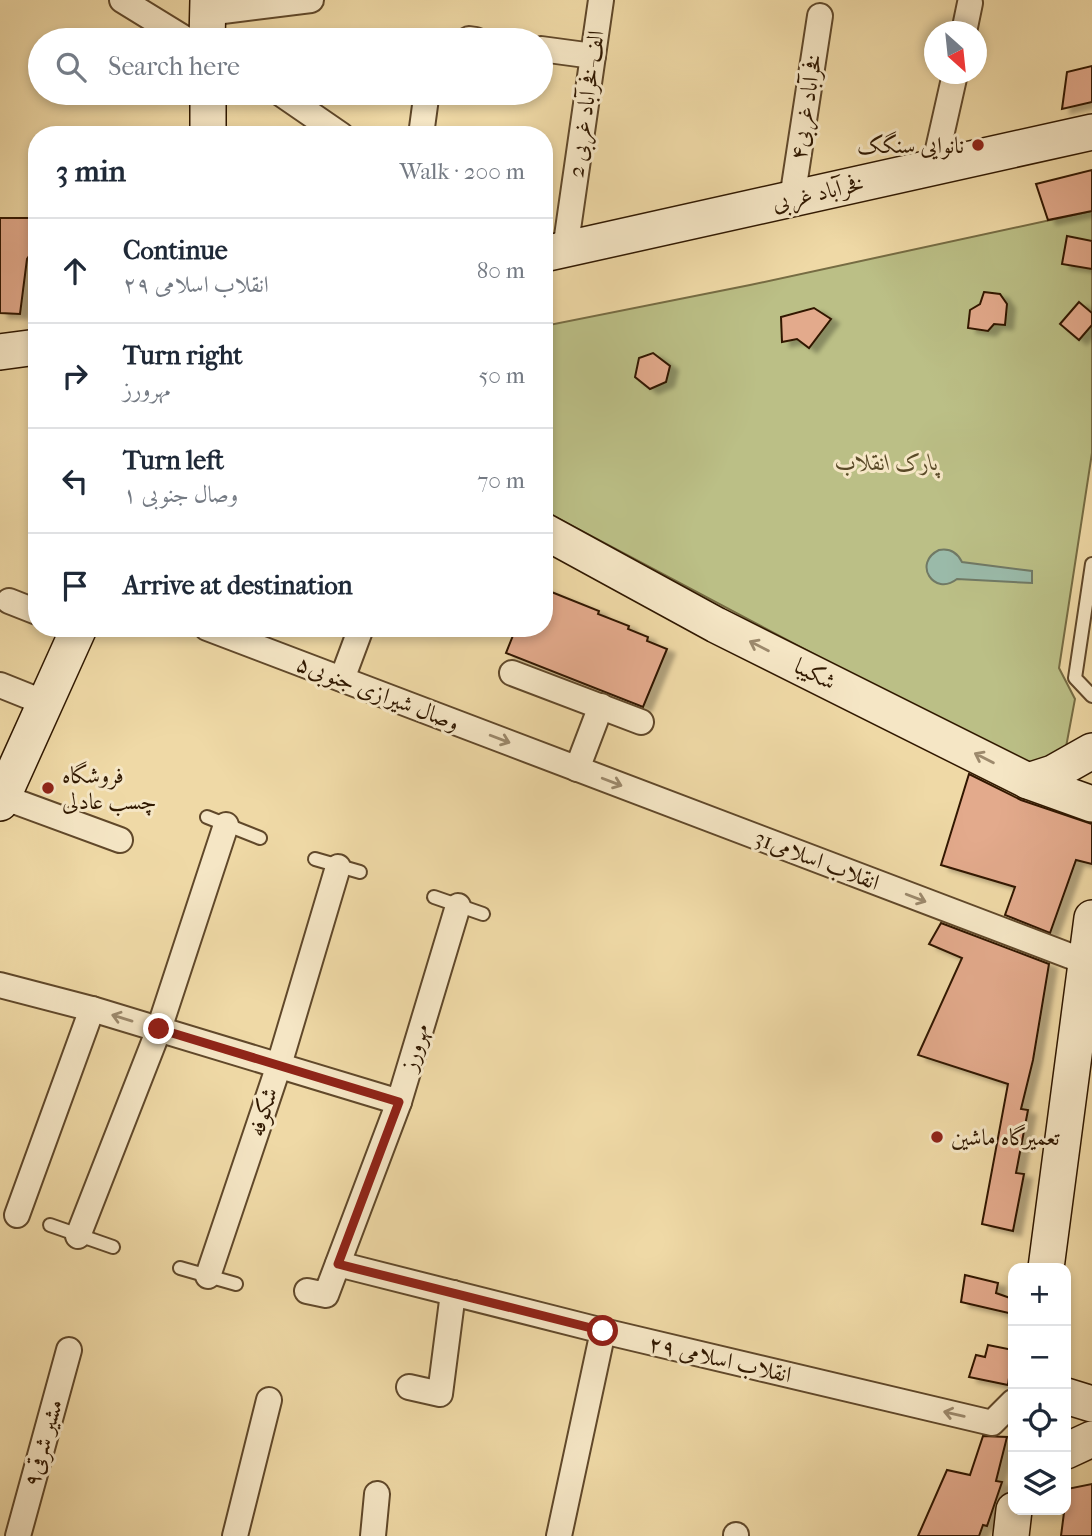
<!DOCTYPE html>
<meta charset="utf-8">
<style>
body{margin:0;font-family:"IM FELL French Canon",Amiri,serif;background:#f6f6f7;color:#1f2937}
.controls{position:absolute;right:21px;bottom:21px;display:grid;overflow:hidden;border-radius:14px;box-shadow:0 4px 10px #0003}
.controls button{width:63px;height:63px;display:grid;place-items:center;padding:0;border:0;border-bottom:2px solid #e0e1e3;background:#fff;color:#1f2937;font:35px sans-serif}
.compass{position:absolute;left:924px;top:21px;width:63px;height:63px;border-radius:50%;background:#fff;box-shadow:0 4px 10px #0003;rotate:153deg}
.stop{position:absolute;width:21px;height:21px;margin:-16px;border:5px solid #8f2418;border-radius:50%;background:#fff}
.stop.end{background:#8f2418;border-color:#fff;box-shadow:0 2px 7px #0008}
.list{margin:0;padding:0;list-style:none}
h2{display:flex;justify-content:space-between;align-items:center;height:91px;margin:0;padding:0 28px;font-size:30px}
h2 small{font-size:23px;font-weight:400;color:#747a83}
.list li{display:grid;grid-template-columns:46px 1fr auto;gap:21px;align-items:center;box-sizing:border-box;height:105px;padding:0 28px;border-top:2px solid #e0e1e3}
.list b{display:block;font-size:26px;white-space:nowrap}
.list p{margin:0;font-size:23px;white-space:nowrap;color:#747a83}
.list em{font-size:23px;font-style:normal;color:#747a83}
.icon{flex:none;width:38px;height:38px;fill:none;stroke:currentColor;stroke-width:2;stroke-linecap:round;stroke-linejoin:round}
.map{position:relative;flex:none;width:1092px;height:1536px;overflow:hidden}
.search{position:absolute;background:#fff;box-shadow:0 4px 10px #0003;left:28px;top:28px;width:525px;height:77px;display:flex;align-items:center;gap:18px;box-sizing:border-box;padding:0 24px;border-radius:38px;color:#747a83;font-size:26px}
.panel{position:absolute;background:#fff;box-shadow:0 4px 10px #0003;left:28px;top:126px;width:525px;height:511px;border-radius:28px}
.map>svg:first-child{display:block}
</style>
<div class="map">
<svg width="1092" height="1536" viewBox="0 0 1092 1536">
<defs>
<filter id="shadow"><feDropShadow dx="8" dy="4.5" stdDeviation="2" flood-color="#0004"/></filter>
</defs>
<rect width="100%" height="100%" fill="#efd9a6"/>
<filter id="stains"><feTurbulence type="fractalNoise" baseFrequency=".00286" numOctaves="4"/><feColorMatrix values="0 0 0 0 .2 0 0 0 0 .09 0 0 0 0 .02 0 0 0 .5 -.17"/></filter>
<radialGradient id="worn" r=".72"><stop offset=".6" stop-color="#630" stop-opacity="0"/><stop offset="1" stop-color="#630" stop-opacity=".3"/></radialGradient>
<!-- green -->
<polygon fill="#bbbf86" stroke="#766c43" stroke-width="2" points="1092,211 1092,453 1059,668 1075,699 1066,747 1027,767 544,511 544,326 750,285"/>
<!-- water -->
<path fill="#9abaa9" stroke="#707965" stroke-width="2" d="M 939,550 C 950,548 957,552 962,562 L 1032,571 L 1032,583 L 957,579 C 934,597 912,563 939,550 Z"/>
<!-- building -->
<g fill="#e3aa8c" stroke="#301800" stroke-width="2" filter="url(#shadow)">
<polygon points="1092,66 1092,102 1062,109 1067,72"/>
<polygon points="1092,170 1092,211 1048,220 1036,184"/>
<polygon points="0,218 37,218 37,245 27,259 20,314 0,313"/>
<polygon points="1067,236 1092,241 1092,269 1062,264"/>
<polygon points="984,292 1000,294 1007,304 1005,325 994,324 988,331 968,328 970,310 980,304"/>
<polygon points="1079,302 1092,313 1092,325 1079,340 1060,324"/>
<polygon points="814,308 831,319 809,348 797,339 782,342 781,317"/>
<polygon points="653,353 670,366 666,382 650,389 635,377 639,358"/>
<polygon points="544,589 599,611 598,614 629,626 628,629 648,637 647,641 667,649 643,707 506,653 516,628 544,628"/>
<polygon points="969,774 1021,800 1092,824 1092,864 1076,860 1050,933 1005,915 1015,887 941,865"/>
<polygon points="941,923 1049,964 1033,1060 1021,1109 1028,1110 1016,1173 1024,1174 1013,1231 982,1224 1008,1084 918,1055 962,958 929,944"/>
<polygon points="965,1275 998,1283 996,1293 1013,1299 1013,1314 961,1302"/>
<polygon points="988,1345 1013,1350 1008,1385 969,1377 976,1355 985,1357"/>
<polygon points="983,1436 1007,1437 996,1481 1002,1482 987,1526 983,1525 979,1536 918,1536 947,1470 970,1475"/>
<polygon points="1092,1484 1092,1536 1061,1536 1067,1489"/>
</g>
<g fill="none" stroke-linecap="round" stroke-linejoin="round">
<!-- lane casing -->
<g stroke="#60482a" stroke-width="16">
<g id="lane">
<polyline points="1092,564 1075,678 1092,696"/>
<polyline points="207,817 260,838"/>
<polyline points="315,859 360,872"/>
<polyline points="434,897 483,914"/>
<polyline points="50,1225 113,1247"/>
<polyline points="180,1268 236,1284"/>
</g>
</g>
<!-- street casing -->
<g stroke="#60482a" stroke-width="28">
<g id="street">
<polyline points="122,0 187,40"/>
<polyline points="207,13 311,0"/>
<polyline points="964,32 970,3"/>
<polyline points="469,39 476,40"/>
<polyline points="541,49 593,56"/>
<polyline points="280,93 341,135"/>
<polyline points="421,135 426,98"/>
<polyline points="934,167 955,74"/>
<polyline points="792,199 820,16"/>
<polyline points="565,250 601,0"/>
<polyline points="9,601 37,612"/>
<polyline points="207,628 1086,962"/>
<polyline points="512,673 641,722"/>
<polyline points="342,679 361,628"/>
<polyline points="0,685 45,703"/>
<polyline points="577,769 601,706"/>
<polyline points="3,797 120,840"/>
<polyline points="0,985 92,1009 399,1102"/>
<polyline points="17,1215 92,1009"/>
<polyline points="78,1236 159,1029 226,825"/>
<polyline points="338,1264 603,1331 992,1423 1013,1402"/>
<polyline points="208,1276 279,1065 338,867"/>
<polyline points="307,1291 326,1295 399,1102 458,906"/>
<polyline points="409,1387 440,1394 453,1293"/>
<polyline points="18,1536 69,1350"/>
<polyline points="235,1536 269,1400"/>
<polyline points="373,1536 377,1494"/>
<polyline points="559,1536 603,1331"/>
<polyline points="736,1536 736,1535"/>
</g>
</g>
<!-- secondary casing -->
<g stroke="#301800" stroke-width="38">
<g id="secondary">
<polyline points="207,40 208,0"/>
<polyline points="208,93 208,135"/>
<polyline points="544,254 1092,132"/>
<polyline points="0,352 37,347"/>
<polyline points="544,531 716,625 1028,781 1092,804"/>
<polyline points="1028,781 1053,773 1092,751"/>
<polyline points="0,803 79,628"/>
<polyline points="1046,1268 1092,918"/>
<polyline points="1066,1396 1092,1404"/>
<polyline points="1066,1451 1092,1439"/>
<polyline points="1011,1536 1014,1510"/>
</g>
</g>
<!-- lane -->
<use href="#lane" stroke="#f5e6c5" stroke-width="12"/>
<!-- street -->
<use href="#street" stroke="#f5e6c5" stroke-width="24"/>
<!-- secondary -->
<use href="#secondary" stroke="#f5e6c5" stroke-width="35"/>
</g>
<!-- one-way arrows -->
<defs><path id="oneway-shaft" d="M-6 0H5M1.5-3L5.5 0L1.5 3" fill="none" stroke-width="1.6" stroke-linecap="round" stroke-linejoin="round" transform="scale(1.75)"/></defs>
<g stroke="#9c896c">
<use href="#oneway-shaft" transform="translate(759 646) rotate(-153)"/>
<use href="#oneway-shaft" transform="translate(500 739) rotate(21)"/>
<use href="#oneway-shaft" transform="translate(984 758) rotate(-153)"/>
<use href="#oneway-shaft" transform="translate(612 782) rotate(21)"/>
<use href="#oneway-shaft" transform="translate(916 898) rotate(21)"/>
<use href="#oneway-shaft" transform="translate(122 1018) rotate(-163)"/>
<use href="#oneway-shaft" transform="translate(954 1414) rotate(-167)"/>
</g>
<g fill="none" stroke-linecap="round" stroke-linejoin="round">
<!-- route -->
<polyline stroke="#8f2418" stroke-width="9" points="159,1029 399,1102 338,1264 603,1331"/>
</g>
<!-- markers -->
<g fill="#8f2418" stroke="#f5e6c5" stroke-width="2.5">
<circle cx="978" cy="145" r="7"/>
<circle cx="48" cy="788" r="7"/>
<circle cx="937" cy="1137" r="7"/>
</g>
<g text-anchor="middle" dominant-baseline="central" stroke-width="6" stroke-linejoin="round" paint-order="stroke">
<!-- street labels -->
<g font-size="23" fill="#301800" stroke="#f5e6c5">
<text transform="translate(586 104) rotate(-82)">2 الف-فخرآباد غربی</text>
<text transform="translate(806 107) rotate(-81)">۴فخرآباد غربی</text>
<text transform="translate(818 193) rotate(-13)">فخرآباد غربی</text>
<text transform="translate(815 674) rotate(27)">شکیبا</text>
<text transform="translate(378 693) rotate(21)">۵وصال شیرازی جنوبی</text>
<text transform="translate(817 860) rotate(21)">31انقلاب اسلامی</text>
<text transform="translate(415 1047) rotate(-73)">مهرورز</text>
<text transform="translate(263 1112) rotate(-72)">شکوفه</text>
<text transform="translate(720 1359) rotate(13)">انقلاب اسلامی ۲۹</text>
<text transform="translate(43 1443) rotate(-74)">مشیر شرقی۹</text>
</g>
<!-- poi labels -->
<g font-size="23" fill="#301800" stroke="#f5e6c5" text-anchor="start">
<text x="964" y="145" text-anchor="end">نانوایی سنگک</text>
<text x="62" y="775">فروشگاه<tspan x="62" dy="26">چسب عادلی</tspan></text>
<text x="951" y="1137">تعمیرگاه ماشین</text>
</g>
<!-- park labels -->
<g font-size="23" font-style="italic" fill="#5a4a28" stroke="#f5e6c5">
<text x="887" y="462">پارک انقلاب</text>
</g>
</g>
<rect width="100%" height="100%" filter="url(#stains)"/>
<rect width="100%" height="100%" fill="url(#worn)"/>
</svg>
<div class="controls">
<button>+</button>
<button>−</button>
<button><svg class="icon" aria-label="locate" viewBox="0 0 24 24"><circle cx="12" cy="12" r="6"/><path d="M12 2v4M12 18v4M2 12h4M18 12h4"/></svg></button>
<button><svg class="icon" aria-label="layers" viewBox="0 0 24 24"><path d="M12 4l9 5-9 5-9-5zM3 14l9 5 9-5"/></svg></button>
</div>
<svg class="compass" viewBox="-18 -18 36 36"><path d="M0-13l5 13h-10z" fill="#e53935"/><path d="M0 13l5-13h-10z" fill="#747a83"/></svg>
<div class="stop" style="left:603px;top:1331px"></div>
<div class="stop end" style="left:159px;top:1029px"></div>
<div class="search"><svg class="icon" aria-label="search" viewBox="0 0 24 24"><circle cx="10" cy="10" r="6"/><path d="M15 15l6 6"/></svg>Search here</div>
<section class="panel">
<h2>3 min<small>Walk · 200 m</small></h2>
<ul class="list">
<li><svg class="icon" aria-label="ahead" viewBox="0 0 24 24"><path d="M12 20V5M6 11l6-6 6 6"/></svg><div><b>Continue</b><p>انقلاب اسلامی ۲۹</p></div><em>80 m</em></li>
<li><svg class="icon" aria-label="right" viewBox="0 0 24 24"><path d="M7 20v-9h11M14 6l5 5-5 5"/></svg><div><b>Turn right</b><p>مهرورز</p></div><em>50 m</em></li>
<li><svg class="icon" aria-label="left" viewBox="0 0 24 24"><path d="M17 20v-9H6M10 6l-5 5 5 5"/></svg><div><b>Turn left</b><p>وصال جنوبی ۱</p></div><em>70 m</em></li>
<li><svg class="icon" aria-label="arrive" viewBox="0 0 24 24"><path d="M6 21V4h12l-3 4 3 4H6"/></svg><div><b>Arrive at destination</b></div></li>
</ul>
</section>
</div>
